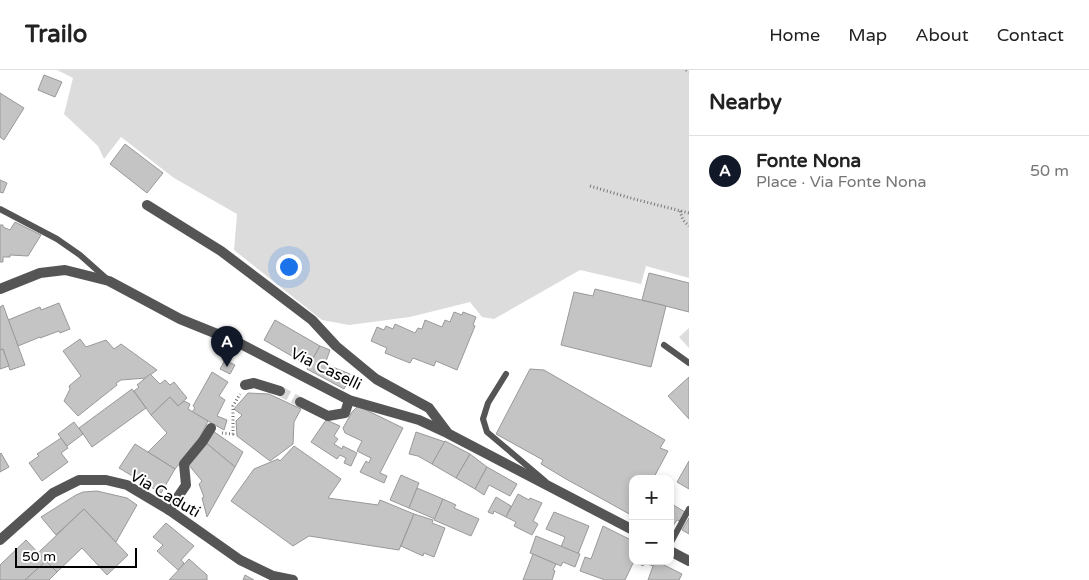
<!DOCTYPE html>
<meta charset="utf-8">
<style>
body{margin:0;font-family:"Varela Round",sans-serif;background:#f2f2f2;color:#222}
.controls{position:absolute;right:15px;bottom:15px;display:grid;overflow:hidden;border-radius:10px;box-shadow:0 2px 8px #0003}
.controls button{width:45px;height:45px;display:grid;place-items:center;padding:0;border:0;border-bottom:1px solid #e0e0e0;background:#fff;color:#222;font:25px sans-serif}
.scale{position:absolute;left:15px;bottom:12px;width:122px;box-sizing:border-box;padding-left:5px;border:2px solid #000;border-top:0;font-size:14px;line-height:18px;white-space:nowrap;color:#000;-webkit-text-stroke:4px #fff;paint-order:stroke}
.you{position:absolute;left:288px;top:196px;width:18px;height:18px;margin:-12px;border:4px solid #fff;border-radius:50%;background:#1a73e8;box-shadow:0 0 0 8px #1a73e833}
.badge{display:grid;place-items:center;width:32px;height:32px;border-radius:50%;background:#111827;color:#fff;font-size:16px;font-weight:700}
.pin{position:absolute;translate:-50% -41px;filter:drop-shadow(0 1px 2px #0008)}
.pin::after{content:'';position:absolute;top:26px;width:18px;height:15px;background:inherit;clip-path:polygon(0 0,100% 0,50% 100%)}
.list{margin:0;padding:0;list-style:none}
h2{display:flex;justify-content:space-between;align-items:center;height:65px;margin:0;padding:0 20px;font-size:21px}
h2 small{font-size:16px;font-weight:400;color:#767676}
.list li{display:grid;grid-template-columns:32px 1fr auto;gap:15px;align-items:center;box-sizing:border-box;height:70px;padding:0 20px;border-top:1px solid #e0e0e0}
.list b{display:block;font-size:19px;white-space:nowrap}
.list p{margin:0;font-size:16px;white-space:nowrap;color:#767676}
.list em{font-size:16px;font-style:normal;color:#767676}
.map{position:relative;flex:none;width:689px;height:510px;overflow:hidden}
header{display:flex;align-items:center;gap:30px;box-sizing:border-box;height:70px;padding:0 25px;background:#fff;border-bottom:1px solid #e0e0e0}
header strong{font-size:24px}
nav{display:flex;gap:28px;margin-inline-start:auto;font-size:18px}
main{display:flex}
aside{flex:1;background:#fff}
.map>svg:first-child{display:block}
</style>
<header>
<strong>Trailo</strong>
<nav><a>Home</a><a>Map</a><a>About</a><a>Contact</a></nav>
</header>
<main>
<div class="map">
<svg width="689" height="510" viewBox="0 0 689 510">
<rect width="100%" height="100%" fill="#fff"/>
<!-- green -->
<g fill="#dcdcdc">
<polygon points="57,0 689,0 689,208 646,196 641,214 580,200 494,249 482,247 470,232 410,247 349,255 322,250 234,180 237,144 174,108 121,67 104,89 98,76 64,44 73,8"/>
<polygon points="689,258 689,278 679,267"/>
</g>
<!-- building -->
<g fill="#c4c4c4" stroke="#999">
<polygon points="44,5 62,12 55,27 38,20"/>
<polygon points="0,23 24,38 4,70 0,67"/>
<polygon points="125,74 163,103 147,123 110,94"/>
<polygon points="0,110 7,113 3,123 0,122"/>
<polygon points="15,152 41,165 28,186 10,185 10,187 3,187 3,192 0,192 0,155 3,155 3,157 10,160"/>
<polygon points="649,203 689,213 689,242 642,230"/>
<polygon points="595,219 666,236 651,297 561,275 574,222 593,226"/>
<polygon points="59,233 70,259 60,263 59,261 40,268 40,267 18,276 8,250 40,237 41,240"/>
<polygon points="3,235 25,295 10,300 3,279 0,280 0,237"/>
<polygon points="454,242 462,245 463,242 476,247 473,255 475,256 457,300 436,291 434,296 413,288 410,293 385,283 387,278 371,271 377,257 384,260 386,256 393,259 395,254 415,263 418,258 422,259 425,250 442,257 445,250 450,252"/>
<polygon points="275,250 320,276 309,296 264,270"/>
<polygon points="80,269 86,277 106,270 114,279 121,274 157,300 146,308 121,310 116,313 117,315 78,346 64,331 70,319 69,316 81,306 63,281"/>
<polygon points="320,276 330,280 325,294 350,304 349,307 355,310 352,316 347,314 344,319 307,299"/>
<polygon points="3,279 9,296 0,299 0,280"/>
<polygon points="225,290 235,295 230,304 220,299"/>
<polygon points="530,299 544,300 665,370 660,378 668,381 653,409 633,409 633,446 566,409 541,394 543,390 496,364"/>
<polygon points="212,302 228,312 219,326 225,330 217,346 227,350 224,360 192,342 195,338 193,336"/>
<polygon points="150,304 160,314 165,310 170,315 174,312 187,328 178,336 170,327 151,345 134,321 139,317 137,315"/>
<polygon points="689,307 689,349 668,326"/>
<polygon points="132,319 146,338 92,377 79,358"/>
<polygon points="248,323 269,324 301,339 294,352 293,374 270,391 237,366 236,351 242,345 234,339"/>
<polygon points="170,327 178,336 184,331 190,334 188,339 208,351 196,375 175,399 148,382 167,363 151,345"/>
<polygon points="358,336 403,358 380,403 387,406 384,413 360,402 366,391 369,393 371,388 357,381 362,371 345,363 343,358 352,342"/>
<polygon points="326,350 340,356 334,366 338,369 334,374 342,379 343,376 357,383 351,396 344,393 346,388 340,385 337,389 311,372"/>
<polygon points="74,352 83,364 67,376 58,364"/>
<polygon points="213,361 243,382 235,397 205,372"/>
<polygon points="416,362 445,372 432,394 418,386 409,384"/>
<polygon points="61,368 68,378 61,383 68,392 42,411 29,393 39,386 37,384"/>
<polygon points="445,371 470,384 456,408 432,394"/>
<polygon points="205,372 235,397 207,447 202,428 204,427 199,414 202,411 188,394"/>
<polygon points="135,374 175,399 161,423 119,398"/>
<polygon points="294,376 341,409 328,428 378,435 380,430 414,444 399,480 309,466 293,476 231,431 254,399 278,389 280,391"/>
<polygon points="1,383 9,397 0,402 0,384"/>
<polygon points="470,384 487,397 475,419 456,408"/>
<polygon points="689,391 689,419 677,412"/>
<polygon points="487,397 517,414 510,426 489,415 484,425 475,419"/>
<polygon points="401,405 419,413 409,438 390,430"/>
<polygon points="417,418 443,429 435,449 409,438"/>
<polygon points="97,421 127,428 137,435 116,472 84,439 56,465 41,447 76,425 83,422"/>
<polygon points="518,424 529,430 530,428 542,433 533,451 538,454 532,465 514,456 516,452 506,447"/>
<polygon points="496,427 511,436 506,447 494,441 493,444 488,442"/>
<polygon points="443,429 456,435 454,438 479,449 471,466 434,450"/>
<polygon points="670,433 685,442 680,451 677,450 671,459"/>
<polygon points="84,439 128,485 107,505 82,478 57,502 38,483"/>
<polygon points="554,442 589,456 578,484 561,477 565,467 546,459"/>
<polygon points="414,444 433,450 432,453 445,458 434,487 424,483 423,486 401,476"/>
<polygon points="689,448 689,464 682,460"/>
<polygon points="166,453 194,476 181,490 184,493 178,500 157,481 163,475 153,467"/>
<polygon points="603,456 633,471 634,491 625,510 605,510 580,501 585,487 591,489"/>
<polygon points="536,466 580,484 575,497 563,492 561,496 530,483"/>
<polygon points="26,470 46,491 25,510 0,510 0,495"/>
<polygon points="533,484 556,494 553,500 555,501 552,510 523,510"/>
<polygon points="189,489 207,505 207,510 169,510"/>
<polygon points="46,491 57,502 49,510 25,510"/>
<polygon points="634,491 658,491 653,496 645,493 643,496"/>
<polygon points="658,492 682,504 679,510 648,510 653,496"/>
<polygon points="245,505 254,510 243,510"/>
</g>
<g fill="none" stroke-linecap="round" stroke-linejoin="round">
<!-- minor-tunnel -->
<polyline stroke="#d9d9d9" stroke-width="10" stroke-dasharray="10 5" stroke-linecap="butt" points="280,321 300,332"/>
<!-- path -->
<g stroke="#777" stroke-width="3" stroke-dasharray="1 2.5" stroke-linecap="butt">
<polyline points="686,0 689,2"/>
<polyline points="590,116 634,129 689,143"/>
<polyline points="680,141 683,150 689,156"/>
<polyline points="222,363 233,364 233,336 240,324"/>
</g>
<!-- service -->
<g stroke="#555" stroke-width="6">
<polyline points="0,139 57,169 80,185 107,209"/>
<polyline points="664,275 689,293"/>
<polyline points="506,304 488,333 483,349 487,362 545,411"/>
<polyline points="670,474 689,439"/>
</g>
<!-- minor -->
<g stroke="#555" stroke-width="10">
<polyline points="147,135 221,181 312,250 336,276 376,309 429,338 447,362"/>
<polyline points="0,219 40,203 65,200 109,211 180,249 237,272 349,330 419,350 447,363 633,460"/>
<polyline points="245,315 254,313 280,321"/>
<polyline points="300,332 328,346 345,343 349,330"/>
<polyline points="169,440 186,415 184,394 203,371 211,358"/>
<polyline points="0,470 53,423 79,410 106,410 127,415 169,440 240,490 273,506 293,510"/>
<polyline points="670,481 689,491"/>
</g>
</g>
<g text-anchor="middle" dominant-baseline="central" stroke-width="4" stroke-linejoin="round" paint-order="stroke">
<!-- street labels -->
<g font-size="16" fill="#000" stroke="#fff">
<text transform="translate(326 299) rotate(26)">Via Caselli</text>
<text transform="translate(165 424) rotate(30)">Via Caduti</text>
</g>
</g>
</svg>
<div class="controls">
<button>+</button>
<button>−</button>
</div>
<div class="scale">50 m</div>
<div class="you"></div>
<div class="pin badge" style="left:227px;top:297px">A</div>
</div>
<aside>
<h2>Nearby<small></small></h2>
<ul class="list">
<li><span class="badge">A</span><div><b>Fonte Nona</b><p>Place · Via Fonte Nona</p></div><em>50 m</em></li>
</ul>
</aside>
</main>
